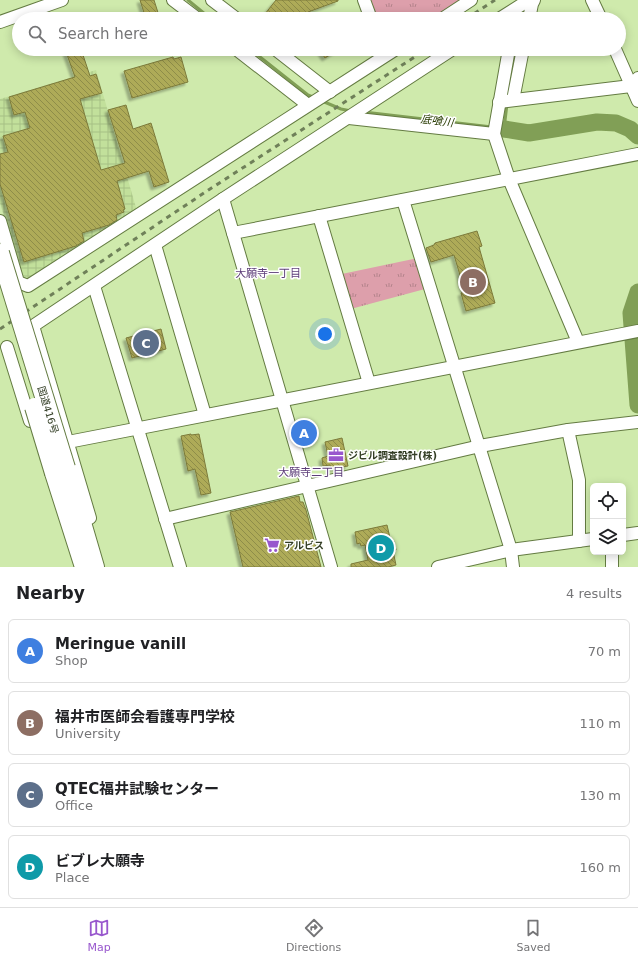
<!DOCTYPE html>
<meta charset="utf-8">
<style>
body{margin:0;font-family:"DejaVu Sans","Noto Sans JP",sans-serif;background:#f6f6f6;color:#202124}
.controls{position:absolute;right:12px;bottom:12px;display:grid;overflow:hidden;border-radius:6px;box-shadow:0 2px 10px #0003}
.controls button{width:36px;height:36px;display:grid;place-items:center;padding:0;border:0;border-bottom:1px solid #e0e0e0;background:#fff;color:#202124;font:20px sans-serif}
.you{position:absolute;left:325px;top:334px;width:14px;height:14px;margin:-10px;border:3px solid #fff;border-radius:50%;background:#1a73e8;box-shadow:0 0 0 6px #1a73e833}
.badge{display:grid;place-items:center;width:26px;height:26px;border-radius:50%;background:#9857cd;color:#fff;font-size:13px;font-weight:700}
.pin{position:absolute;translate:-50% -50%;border:2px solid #fff;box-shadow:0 1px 4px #0006}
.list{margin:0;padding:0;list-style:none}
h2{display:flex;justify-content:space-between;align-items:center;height:52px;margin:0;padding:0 16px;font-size:17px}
h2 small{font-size:13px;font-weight:400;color:#757577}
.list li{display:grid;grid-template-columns:26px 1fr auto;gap:12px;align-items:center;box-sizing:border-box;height:64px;margin:0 8px 8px;padding:0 8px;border:1px solid #e0e0e0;border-radius:6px}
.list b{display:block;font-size:15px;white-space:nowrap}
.list p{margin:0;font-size:13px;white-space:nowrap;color:#757577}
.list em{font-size:13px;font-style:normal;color:#757577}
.icon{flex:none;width:22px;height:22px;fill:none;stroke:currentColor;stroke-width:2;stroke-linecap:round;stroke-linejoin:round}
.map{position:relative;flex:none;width:638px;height:567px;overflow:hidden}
.search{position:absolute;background:#fff;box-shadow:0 2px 10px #0003;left:12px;right:12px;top:12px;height:44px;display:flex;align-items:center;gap:10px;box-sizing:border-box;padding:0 14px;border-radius:22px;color:#757577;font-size:15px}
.sheet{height:340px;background:#fff}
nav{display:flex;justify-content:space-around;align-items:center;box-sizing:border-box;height:56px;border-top:1px solid #e0e0e0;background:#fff;font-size:11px;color:#757577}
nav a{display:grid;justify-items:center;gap:2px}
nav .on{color:#9857cd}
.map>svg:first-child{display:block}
</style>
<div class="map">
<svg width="638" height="567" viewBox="0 0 638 567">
<defs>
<pattern id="industrial-grid" width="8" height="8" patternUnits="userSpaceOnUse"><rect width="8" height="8" fill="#c2e09b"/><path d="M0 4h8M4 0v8" fill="none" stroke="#a7c185"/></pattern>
<pattern id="grass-tufts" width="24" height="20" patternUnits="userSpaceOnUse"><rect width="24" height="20" fill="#dd9fab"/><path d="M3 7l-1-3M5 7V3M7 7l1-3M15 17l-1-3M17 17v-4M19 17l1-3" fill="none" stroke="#b4838b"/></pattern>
<pattern id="building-back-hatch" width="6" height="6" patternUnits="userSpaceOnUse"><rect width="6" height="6" fill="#aeab59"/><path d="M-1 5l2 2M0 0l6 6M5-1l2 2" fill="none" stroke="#8e8d49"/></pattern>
<filter id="shadow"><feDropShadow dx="-3" dy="3" stdDeviation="1" flood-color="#0004"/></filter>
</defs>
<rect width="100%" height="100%" fill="#cfeaac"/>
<!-- industrial -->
<polygon fill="url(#industrial-grid)" points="96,70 137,211 27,279 23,278 0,203 0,99"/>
<!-- grass -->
<g fill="url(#grass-tufts)">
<polygon points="369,0 471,0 442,19 376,19"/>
<polygon points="418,258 425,289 347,310 337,275"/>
</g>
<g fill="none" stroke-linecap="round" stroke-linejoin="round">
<!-- stream -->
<g stroke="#819f56" stroke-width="3">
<polyline points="188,0 211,19"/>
<polyline points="523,19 525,8"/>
<polyline points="250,49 308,95 315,98"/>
<polyline points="322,101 341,109 351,111"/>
<polyline points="364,112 492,127"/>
<polyline points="497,128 504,129 507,104"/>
</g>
<!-- river -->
<g stroke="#819f56" stroke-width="17">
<polyline points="504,129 529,133 597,122 616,123 630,129 638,136"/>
<polyline points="638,292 631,313 638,405"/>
</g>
</g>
<!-- building -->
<g fill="url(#building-back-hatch)" stroke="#7c7a3a" filter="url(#shadow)">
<polygon points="140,0 154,0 160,19 146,19"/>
<polygon points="276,0 338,0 338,1 308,12 302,19 261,19"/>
<polygon points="65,49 81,49 90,76 96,74 102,93 80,99 101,170 125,163 108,110 126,105 133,129 151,123 169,182 154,187 149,171 117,181 125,209 123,210 124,212 116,215 117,220 109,225 82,233 84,241 76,246 24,262 0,184 0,154 8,152 3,136 30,128 25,112 14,115 9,97 75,77"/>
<polygon points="319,49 340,49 325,58"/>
<polygon points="173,57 174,59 181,57 188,82 132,98 124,71"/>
<polygon points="477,231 482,246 479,247 495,303 466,311 461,293 465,292 454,255 431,262 426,248 434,245 435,243"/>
<polygon points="161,329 166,349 132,358 126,338"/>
<polygon points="191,434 191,435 199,434 211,493 201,495 195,469 188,471 181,436"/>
<polygon points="342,438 348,466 331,469 330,465 323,466 322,458 328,456 325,442"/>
<polygon points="299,496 300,502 303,502 306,510 321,567 243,567 230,512"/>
<polygon points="387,525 391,542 394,541 396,550 393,551 396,565 388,567 351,567 351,564 368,560 365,545 361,546 360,543 357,544 355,532"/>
</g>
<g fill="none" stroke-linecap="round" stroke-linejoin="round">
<!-- minor casing -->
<g stroke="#647b42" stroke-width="14">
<g id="minor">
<polyline points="173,0 198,19"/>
<polyline points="212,0 237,19"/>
<polyline points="364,0 371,19"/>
<polyline points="592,0 601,19"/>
<polyline points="442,19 471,0"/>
<polyline points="499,19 529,0"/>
<polyline points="529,19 532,4 534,0"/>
<polyline points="0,22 62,0"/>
<polyline points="236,49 308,105"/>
<polyline points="275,49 330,92"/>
<polyline points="509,49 494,134 509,179 578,342"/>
<polyline points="615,49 638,101"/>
<polyline points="513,100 523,49"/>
<polyline points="499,102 631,86 638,78"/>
<polyline points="349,118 494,134"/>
<polyline points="223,199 331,567"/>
<polyline points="403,200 511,550 513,567"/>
<polyline points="319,216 369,383"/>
<polyline points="0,221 18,282 28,286 396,49"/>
<polyline points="233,233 638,154"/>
<polyline points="155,245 205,415"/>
<polyline points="94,286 180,567"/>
<polyline points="7,347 30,421"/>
<polyline points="568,430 579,480 579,541"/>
<polyline points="68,442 638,331"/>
<polyline points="90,518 33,326 223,199 453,49"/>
<polyline points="165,519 480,446 568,430 638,422"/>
<polyline points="623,535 638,533"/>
<polyline points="612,552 612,567"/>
<polyline points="438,567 511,550 593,539"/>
</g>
</g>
<!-- highway casing -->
<g stroke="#647b42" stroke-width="20">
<g id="highway">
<polyline points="66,468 95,567"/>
<polyline points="54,473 84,567"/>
</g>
</g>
<!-- minor -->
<use href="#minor" stroke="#fff" stroke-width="12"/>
<!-- highway -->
<use href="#highway" stroke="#fff" stroke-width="18"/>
<!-- rail -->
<g stroke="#6f8059" stroke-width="3" stroke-dasharray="5 5" stroke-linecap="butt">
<polyline points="466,19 495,0"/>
<polyline points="0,329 210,189 427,49"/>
</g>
<!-- highway-bridge casing -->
<g stroke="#647b42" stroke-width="20" stroke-linecap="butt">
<g id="highway-bridge">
<polyline points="0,253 66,468"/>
<polyline points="34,407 54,473"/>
</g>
</g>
<!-- highway-bridge -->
<use href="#highway-bridge" stroke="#fff" stroke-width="18"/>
</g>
<!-- icons -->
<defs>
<g id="office-bare" transform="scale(1.2)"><path d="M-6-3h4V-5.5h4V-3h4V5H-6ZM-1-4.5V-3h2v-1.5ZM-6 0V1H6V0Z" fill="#9857cd" stroke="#fff" stroke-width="2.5" paint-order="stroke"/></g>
<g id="supermarket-bare" transform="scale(1.2)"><path d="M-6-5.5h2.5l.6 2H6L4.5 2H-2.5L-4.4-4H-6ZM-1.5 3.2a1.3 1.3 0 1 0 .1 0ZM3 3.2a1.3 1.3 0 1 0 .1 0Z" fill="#9857cd" stroke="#fff" stroke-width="2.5" paint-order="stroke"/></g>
</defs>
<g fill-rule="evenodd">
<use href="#office-bare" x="336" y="455"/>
<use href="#supermarket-bare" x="272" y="545"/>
</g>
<g text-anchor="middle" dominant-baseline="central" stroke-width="3" stroke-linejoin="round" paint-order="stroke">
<!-- street labels -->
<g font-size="10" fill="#333e25" stroke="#fff">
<text transform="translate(48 410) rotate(73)">国道416号</text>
</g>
<!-- poi labels -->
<g font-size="10" font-weight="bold" fill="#333e25" stroke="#fff" text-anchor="start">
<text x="348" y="455">ジビル調査設計(株)</text>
<text x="284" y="545">アルビス</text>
</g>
<!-- water labels -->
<g font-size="11" font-style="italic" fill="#273a01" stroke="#fff">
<text transform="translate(437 121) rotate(7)">底喰川</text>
</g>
<!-- neighbourhood labels -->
<g font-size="11" fill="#5d3e79" stroke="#fff">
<text x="268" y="273">大願寺一丁目</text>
<text x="311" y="472">大願寺二丁目</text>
</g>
</g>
</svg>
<div class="controls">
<button><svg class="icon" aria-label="locate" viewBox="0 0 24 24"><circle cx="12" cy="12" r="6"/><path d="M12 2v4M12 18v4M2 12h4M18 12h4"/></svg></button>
<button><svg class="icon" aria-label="layers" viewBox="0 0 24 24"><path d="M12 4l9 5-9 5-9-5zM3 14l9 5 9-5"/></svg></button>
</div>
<div class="you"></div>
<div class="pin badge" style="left:304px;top:433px;background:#3f7fe0">A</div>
<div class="pin badge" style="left:473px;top:282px;background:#8d6e63">B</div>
<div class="pin badge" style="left:146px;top:343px;background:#5c6f8a">C</div>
<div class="pin badge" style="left:381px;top:548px;background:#0f9aa8">D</div>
<div class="search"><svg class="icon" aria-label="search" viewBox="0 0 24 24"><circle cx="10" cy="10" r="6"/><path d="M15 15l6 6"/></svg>Search here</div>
</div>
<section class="sheet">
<h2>Nearby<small>4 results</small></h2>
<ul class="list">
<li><span class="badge" style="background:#3f7fe0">A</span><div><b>Meringue vanill</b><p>Shop</p></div><em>70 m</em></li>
<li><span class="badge" style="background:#8d6e63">B</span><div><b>福井市医師会看護専門学校</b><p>University</p></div><em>110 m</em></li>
<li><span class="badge" style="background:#5c6f8a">C</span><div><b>QTEC福井試験センター</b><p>Office</p></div><em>130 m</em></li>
<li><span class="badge" style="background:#0f9aa8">D</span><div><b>ビブレ大願寺</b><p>Place</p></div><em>160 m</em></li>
</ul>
</section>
<nav>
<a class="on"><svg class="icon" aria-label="map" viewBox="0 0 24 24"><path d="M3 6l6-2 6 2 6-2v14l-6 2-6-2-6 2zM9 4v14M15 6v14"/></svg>Map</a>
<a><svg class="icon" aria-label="directions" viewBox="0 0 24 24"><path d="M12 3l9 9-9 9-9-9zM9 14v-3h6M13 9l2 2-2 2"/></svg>Directions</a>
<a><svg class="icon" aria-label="saved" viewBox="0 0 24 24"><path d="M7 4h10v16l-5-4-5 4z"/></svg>Saved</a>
</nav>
